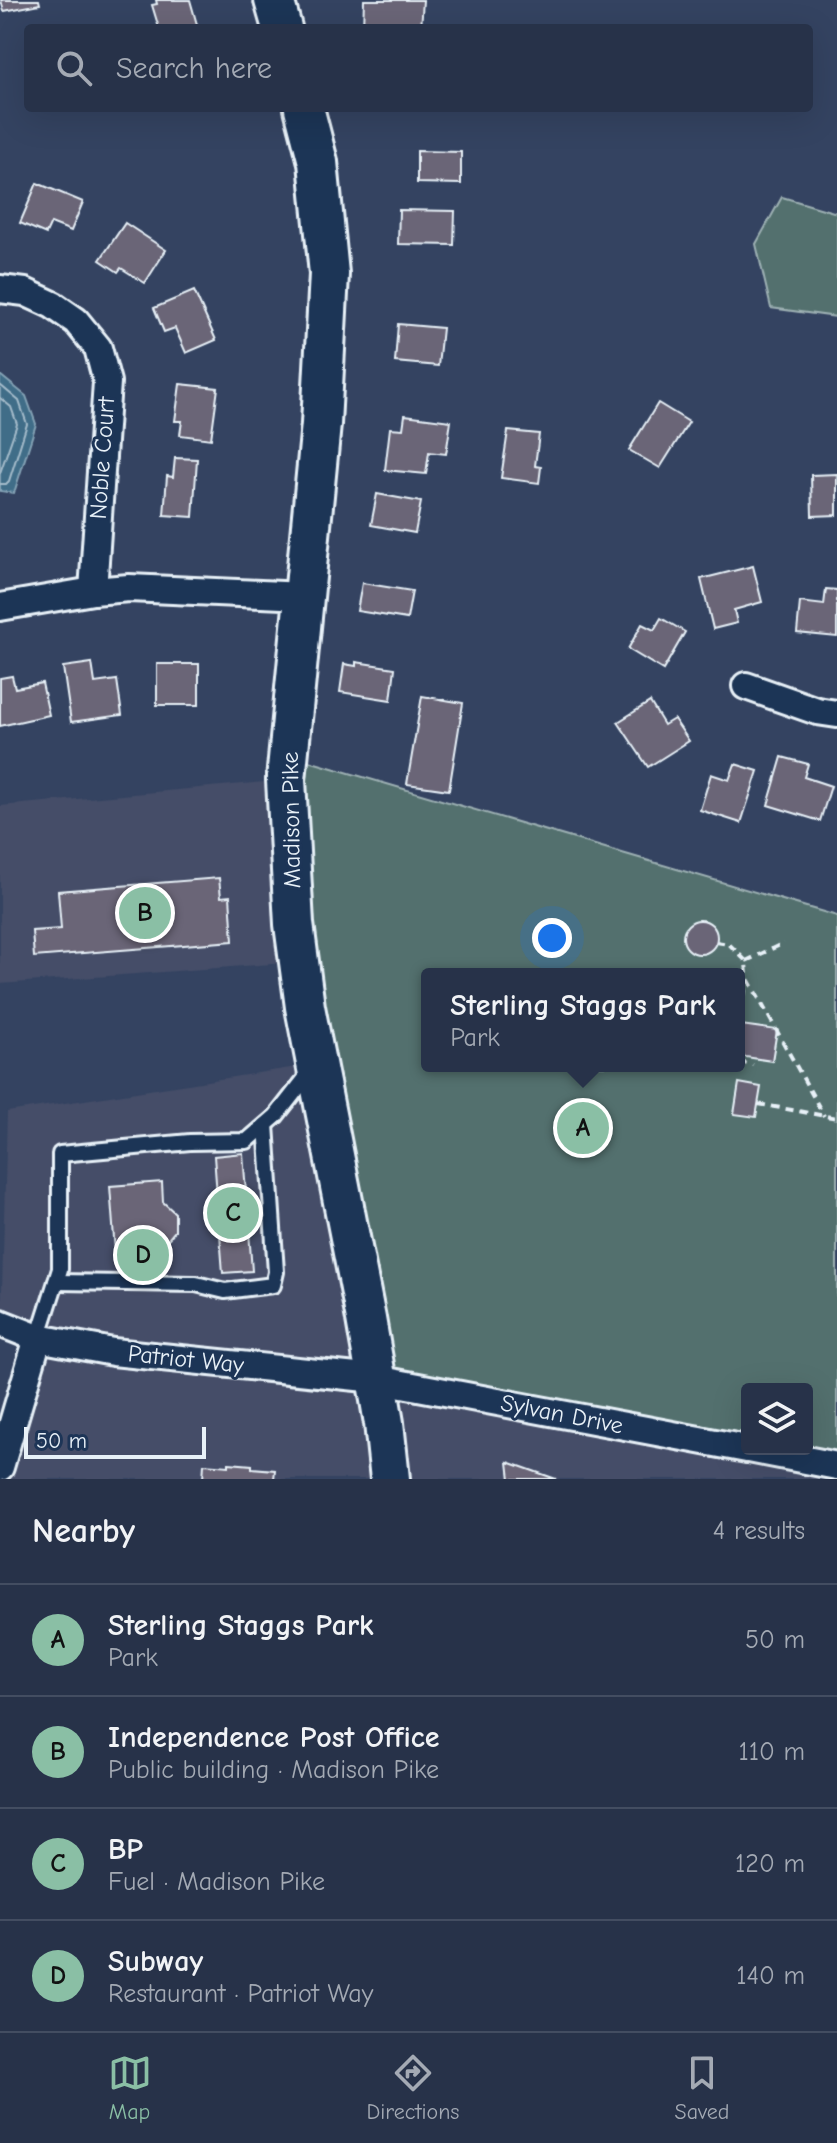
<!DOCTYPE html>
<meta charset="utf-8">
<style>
body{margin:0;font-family:"Comic Neue",sans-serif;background:#2f3a50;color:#f1f3f6}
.controls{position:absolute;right:24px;bottom:24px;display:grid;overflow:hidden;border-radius:8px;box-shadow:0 8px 32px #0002}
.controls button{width:72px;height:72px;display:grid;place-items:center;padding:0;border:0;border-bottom:2px solid #434d61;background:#273249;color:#f1f3f6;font:40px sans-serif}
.scale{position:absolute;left:24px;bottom:20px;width:182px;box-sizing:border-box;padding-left:8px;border:4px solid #e8f1f8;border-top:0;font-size:22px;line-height:28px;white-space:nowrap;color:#e8f1f8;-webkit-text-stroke:6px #1d3557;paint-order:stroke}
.you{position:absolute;left:552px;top:938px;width:28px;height:28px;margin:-20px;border:6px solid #fff;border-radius:50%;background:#1a73e8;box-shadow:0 0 0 12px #1a73e833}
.badge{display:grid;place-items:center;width:52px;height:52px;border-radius:50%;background:#8abfa5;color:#111;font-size:26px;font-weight:700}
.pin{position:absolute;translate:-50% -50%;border:4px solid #fff;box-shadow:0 2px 8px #0006}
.popup{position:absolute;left:421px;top:968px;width:324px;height:104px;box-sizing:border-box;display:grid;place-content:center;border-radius:8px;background:#273249;filter:drop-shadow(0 2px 6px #0005);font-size:26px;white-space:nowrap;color:#a4aab4}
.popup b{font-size:30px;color:#f1f3f6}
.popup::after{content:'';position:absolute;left:50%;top:100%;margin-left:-16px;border:16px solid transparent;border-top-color:#273249}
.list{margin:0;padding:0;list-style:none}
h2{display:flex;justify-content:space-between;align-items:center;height:104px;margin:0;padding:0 32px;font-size:34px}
h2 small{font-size:26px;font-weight:400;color:#a4aab4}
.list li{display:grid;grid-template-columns:52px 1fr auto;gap:24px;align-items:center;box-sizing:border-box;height:112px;padding:0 32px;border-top:2px solid #434d61}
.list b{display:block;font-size:30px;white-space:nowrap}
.list p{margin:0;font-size:26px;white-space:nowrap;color:#a4aab4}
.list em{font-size:26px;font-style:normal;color:#a4aab4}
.icon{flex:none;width:44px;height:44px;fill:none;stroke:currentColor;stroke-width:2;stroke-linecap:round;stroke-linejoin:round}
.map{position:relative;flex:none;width:837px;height:1479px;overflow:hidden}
.search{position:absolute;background:#273249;box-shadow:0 8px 32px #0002;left:24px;right:24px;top:24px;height:88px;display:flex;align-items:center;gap:20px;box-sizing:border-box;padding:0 28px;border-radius:8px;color:#a4aab4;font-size:30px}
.sheet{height:552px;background:#273249}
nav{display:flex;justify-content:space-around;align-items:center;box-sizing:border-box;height:112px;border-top:2px solid #434d61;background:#273249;font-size:22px;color:#a4aab4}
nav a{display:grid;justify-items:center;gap:4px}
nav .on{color:#8abfa5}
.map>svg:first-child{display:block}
</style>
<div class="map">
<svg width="837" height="1479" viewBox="0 0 837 1479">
<rect width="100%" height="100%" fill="#344361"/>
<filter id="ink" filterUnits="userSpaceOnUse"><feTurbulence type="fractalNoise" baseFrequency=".0125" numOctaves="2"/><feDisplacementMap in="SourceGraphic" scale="16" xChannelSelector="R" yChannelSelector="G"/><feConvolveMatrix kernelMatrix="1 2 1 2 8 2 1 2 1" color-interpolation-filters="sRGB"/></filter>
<g filter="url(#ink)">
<!-- built -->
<g fill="#444d68">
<polygon points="286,780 299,962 0,984 0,806"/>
<polygon points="316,1064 366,1319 826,1464 824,1479 0,1479 38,1339 1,1324 7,1112"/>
</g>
<!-- green -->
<g fill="#52706e" stroke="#9db0b3" stroke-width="2" fill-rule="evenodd">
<polygon points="782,197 837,213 837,317 771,308 756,244"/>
<path d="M 288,755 L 837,916 L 837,1466 L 807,1449 L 807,1389 L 747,1389 L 747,1449 L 376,1379 ZM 427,974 L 739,974 L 739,1066 L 427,1066 Z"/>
</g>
<!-- water -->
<polygon fill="#416d88" stroke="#84a2b5" stroke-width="2" points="0,375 26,396 36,424 14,493 0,491"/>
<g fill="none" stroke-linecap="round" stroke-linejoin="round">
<!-- shore -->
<g stroke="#a5bccb" stroke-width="2">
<polyline points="0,385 19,401 27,424 9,481 6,484 0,484"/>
<polyline points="0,398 11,407 17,424 0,473"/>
</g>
</g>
<!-- building -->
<g fill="#6a6577" stroke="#e8f1f8" stroke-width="2">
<polygon points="1,0 39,0 40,4 4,11"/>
<polygon points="156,0 190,0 198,28 159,28 152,5 157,4"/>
<polygon points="364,0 423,0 421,28 363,28"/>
<polygon points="417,151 461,152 461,184 417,183"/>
<polygon points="37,183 83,202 71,231 51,223 46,234 20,223"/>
<polygon points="399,210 455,211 454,245 398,244"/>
<polygon points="125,223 166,250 145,283 121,268 118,272 100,260"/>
<polygon points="194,291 216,340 186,353 175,328 164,332 154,308"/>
<polygon points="398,324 442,328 438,366 395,362"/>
<polygon points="180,384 218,388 211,439 180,435 182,421 175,421"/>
<polygon points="658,403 689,422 660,468 629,450"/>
<polygon points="405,415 451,421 446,454 429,452 426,474 385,470 390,428 403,429"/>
<polygon points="508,431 539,434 535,466 541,467 539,483 501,478"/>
<polygon points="175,458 197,459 193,517 164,515 167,476 173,477"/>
<polygon points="837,474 837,515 812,516 811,475"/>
<polygon points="377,494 421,502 415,533 371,525"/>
<polygon points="753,566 762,602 734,610 737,623 713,629 701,579"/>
<polygon points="362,583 412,591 407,619 357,611"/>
<polygon points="826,589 837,590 837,637 797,633 800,602 824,605"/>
<polygon points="661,618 685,632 663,670 628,649 642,624 654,630"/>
<polygon points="356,662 395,668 391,700 340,692 344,664 356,666"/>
<polygon points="92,663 95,683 117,680 122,715 71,722 63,667"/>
<rect x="157" y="664" width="42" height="41"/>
<polygon points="12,676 15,688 42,683 49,715 0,726 0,678"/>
<polygon points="422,696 463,703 449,790 407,784"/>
<polygon points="650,702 664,725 674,719 689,741 648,767 618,722"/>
<polygon points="782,757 808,764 804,777 831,786 820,821 768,805"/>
<polygon points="735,764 758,771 741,823 700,810 711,774 729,780"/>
<polygon points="219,878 221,897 230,896 233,941 34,957 32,931 61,929 58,891"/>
<circle cx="700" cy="937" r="17"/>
<polygon points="741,1025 777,1030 772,1061 739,1056"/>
<polygon points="739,1083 761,1087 756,1117 734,1114"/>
<polygon points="243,1153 252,1271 223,1273 214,1156"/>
<polygon points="162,1182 163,1202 175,1213 175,1231 164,1244 165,1262 116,1265 110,1186"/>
<polygon points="508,1462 556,1479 510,1479"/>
<polygon points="229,1463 252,1465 252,1468 275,1470 274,1479 203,1479 204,1464 229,1466"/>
</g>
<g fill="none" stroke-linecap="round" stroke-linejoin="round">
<!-- service casing -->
<g stroke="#e8f1f8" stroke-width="20">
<g id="service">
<polyline points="56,1282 196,1284 225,1291 273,1285 276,1272 266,1125"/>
<polyline points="38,1338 60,1269 60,1154 190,1142 247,1141 276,1116 312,1070"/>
</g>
</g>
<!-- minor casing -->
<g stroke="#e8f1f8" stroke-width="32">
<g id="minor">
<polyline points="0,289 25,292 53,305 76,321 98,348 107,382 93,591"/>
<polyline points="0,607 93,591 129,588 304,596"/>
<polyline points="746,686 817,711 837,714"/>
<polyline points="0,1323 38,1338 113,1352 376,1379 747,1449"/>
<polyline points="749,1449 837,1466"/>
<polyline points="0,1467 38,1338"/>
</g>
</g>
<!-- secondary casing -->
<g stroke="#e8f1f8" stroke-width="44">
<g id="secondary">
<polyline points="274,0 282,28"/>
<polyline points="304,108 318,162 329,274 321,424 286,780 294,924 305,1007 366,1319 384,1423 390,1479"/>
</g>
</g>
<!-- path -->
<g stroke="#e8f1f8" stroke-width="4" stroke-dasharray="8 6" stroke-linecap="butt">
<polyline points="716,942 729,944 746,961 747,977 824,1116"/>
<polyline points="746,961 784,943"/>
<polyline points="739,1023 747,980"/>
<polyline points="739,1062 753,1065"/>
<polyline points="758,1104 837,1118"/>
</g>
<!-- service -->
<use href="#service" stroke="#1d3557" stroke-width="14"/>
<!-- minor -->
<use href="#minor" stroke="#1d3557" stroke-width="26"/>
<!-- secondary -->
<use href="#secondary" stroke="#1d3557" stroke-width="38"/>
</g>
</g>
<g text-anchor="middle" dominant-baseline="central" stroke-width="6" stroke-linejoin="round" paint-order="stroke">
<!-- street labels -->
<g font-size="24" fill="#e8f1f8" stroke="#1d3557">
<text transform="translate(102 458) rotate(-86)">Noble Court</text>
<text transform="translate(291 820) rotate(-91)">Madison Pike</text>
<text transform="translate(186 1359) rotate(6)">Patriot Way</text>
<text transform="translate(562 1414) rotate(11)">Sylvan Drive</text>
</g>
</g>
</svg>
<div class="controls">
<button><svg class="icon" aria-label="layers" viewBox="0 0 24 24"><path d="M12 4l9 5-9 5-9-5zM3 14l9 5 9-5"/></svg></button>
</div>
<div class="scale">50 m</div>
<div class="you"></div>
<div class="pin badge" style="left:583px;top:1128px">A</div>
<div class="popup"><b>Sterling Staggs Park</b>Park</div>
<div class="pin badge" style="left:145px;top:913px">B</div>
<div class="pin badge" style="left:233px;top:1213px">C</div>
<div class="pin badge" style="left:143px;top:1255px">D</div>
<div class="search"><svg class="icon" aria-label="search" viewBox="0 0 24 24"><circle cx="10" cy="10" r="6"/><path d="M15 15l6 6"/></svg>Search here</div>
</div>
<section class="sheet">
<h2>Nearby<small>4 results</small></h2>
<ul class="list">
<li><span class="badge">A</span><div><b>Sterling Staggs Park</b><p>Park</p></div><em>50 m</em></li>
<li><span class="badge">B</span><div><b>Independence Post Office</b><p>Public building · Madison Pike</p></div><em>110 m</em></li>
<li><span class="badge">C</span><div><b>BP</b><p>Fuel · Madison Pike</p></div><em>120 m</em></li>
<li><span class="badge">D</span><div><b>Subway</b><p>Restaurant · Patriot Way</p></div><em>140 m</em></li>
</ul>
</section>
<nav>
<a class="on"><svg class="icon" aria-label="map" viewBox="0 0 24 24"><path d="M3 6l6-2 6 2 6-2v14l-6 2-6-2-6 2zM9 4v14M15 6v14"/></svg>Map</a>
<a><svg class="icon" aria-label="directions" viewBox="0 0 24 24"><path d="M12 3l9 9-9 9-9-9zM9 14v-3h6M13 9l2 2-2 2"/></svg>Directions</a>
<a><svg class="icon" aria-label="saved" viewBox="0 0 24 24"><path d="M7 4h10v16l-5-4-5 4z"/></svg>Saved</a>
</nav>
